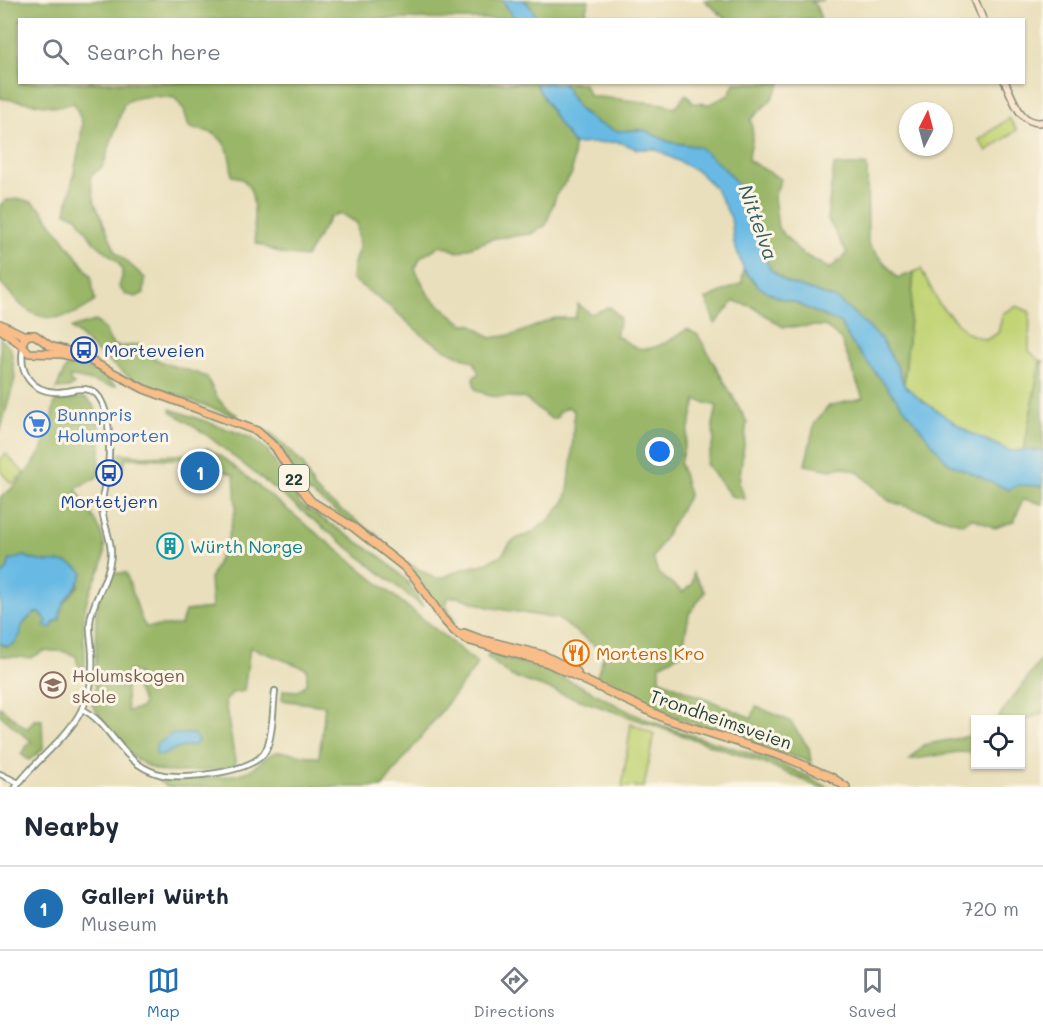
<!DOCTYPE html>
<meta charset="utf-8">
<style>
body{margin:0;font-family:Mali,sans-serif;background:#f6f6f7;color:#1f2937}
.controls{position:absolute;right:18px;bottom:18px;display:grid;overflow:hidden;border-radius:0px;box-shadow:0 2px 4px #0004}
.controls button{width:54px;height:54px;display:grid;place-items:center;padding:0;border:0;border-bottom:2px solid #e0e1e3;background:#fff;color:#1f2937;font:30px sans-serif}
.compass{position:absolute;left:899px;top:102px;width:54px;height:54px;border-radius:50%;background:#fff;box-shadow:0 2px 4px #0004;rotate:6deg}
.you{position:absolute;left:660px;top:452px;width:21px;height:21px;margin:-15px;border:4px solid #fff;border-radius:50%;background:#1a73e8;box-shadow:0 0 0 9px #1a73e833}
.badge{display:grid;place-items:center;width:39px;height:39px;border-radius:50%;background:#1f6fb2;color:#fff;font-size:20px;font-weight:700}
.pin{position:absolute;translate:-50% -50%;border:3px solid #fff;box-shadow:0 2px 6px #0006}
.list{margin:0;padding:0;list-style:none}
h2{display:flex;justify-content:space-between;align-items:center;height:78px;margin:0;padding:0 24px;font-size:26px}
h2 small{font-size:20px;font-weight:400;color:#747a83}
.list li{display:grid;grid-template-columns:39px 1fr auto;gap:18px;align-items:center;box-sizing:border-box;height:84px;padding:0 24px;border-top:2px solid #e0e1e3}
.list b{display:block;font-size:22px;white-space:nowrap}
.list p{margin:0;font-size:20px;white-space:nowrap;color:#747a83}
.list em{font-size:20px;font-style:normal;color:#747a83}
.icon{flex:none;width:33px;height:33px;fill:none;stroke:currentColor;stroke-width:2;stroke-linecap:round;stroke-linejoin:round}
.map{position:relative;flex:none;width:1043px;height:787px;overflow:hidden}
.search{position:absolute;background:#fff;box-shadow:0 2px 4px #0004;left:18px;right:18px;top:18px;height:66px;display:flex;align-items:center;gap:15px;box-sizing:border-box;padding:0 21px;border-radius:0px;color:#747a83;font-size:22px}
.sheet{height:162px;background:#fff}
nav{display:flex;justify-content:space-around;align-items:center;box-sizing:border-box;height:84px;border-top:2px solid #e0e1e3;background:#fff;font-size:16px;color:#747a83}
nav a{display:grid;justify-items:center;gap:3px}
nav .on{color:#1f6fb2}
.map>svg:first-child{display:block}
</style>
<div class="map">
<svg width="1043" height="787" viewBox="0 0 1043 787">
<rect width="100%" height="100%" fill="#fcf5e5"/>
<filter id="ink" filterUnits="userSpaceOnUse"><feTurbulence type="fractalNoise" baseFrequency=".0167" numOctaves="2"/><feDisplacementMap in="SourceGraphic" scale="12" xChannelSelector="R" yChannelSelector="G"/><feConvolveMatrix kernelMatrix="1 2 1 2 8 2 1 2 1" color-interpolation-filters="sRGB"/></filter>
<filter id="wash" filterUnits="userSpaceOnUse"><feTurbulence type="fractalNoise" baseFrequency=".008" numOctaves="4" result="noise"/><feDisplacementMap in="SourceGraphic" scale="24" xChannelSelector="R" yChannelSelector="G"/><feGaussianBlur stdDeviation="1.35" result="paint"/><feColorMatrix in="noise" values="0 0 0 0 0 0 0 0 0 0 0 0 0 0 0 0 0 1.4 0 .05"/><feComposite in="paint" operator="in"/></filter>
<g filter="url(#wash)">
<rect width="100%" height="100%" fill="#e9dfbc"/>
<!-- green -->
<g fill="#c3d477" stroke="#718856" stroke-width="1.5">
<polygon points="1009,118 1017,130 987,151 979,140"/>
<polygon points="921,269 939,304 967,333 986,340 998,333 1003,313 1017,306 1030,312 1029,351 1040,361 1024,450 1010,451 970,433 920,399 904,385 914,272"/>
<polygon points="6,454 24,473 12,484 0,471 0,459"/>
<polygon points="631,723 654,734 644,787 622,787"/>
</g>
<!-- forest -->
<g fill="#9ab668" stroke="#5c7a4e" stroke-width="1.5" fill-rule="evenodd">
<path d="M 0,0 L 503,0 L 515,19 L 20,20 L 20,82 L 535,83 L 560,126 L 574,144 L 572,174 L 557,193 L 546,225 L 531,234 L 495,238 L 458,252 L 441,245 L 421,257 L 415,269 L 429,296 L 463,324 L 471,324 L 491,338 L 516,334 L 555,318 L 575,318 L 578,304 L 591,314 L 610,307 L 620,318 L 616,336 C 623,339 631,346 638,348 C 655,352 674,338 687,329 L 698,335 L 747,422 L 739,483 L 745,499 L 731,496 L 706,464 L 714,440 L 713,425 L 717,406 L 696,400 L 680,463 L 689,495 L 653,558 L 658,573 L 683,592 L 692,584 L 693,573 L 705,592 L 689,614 L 682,653 L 660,665 L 660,680 L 752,718 L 756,706 L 790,721 L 809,748 L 811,762 L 743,741 L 738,736 L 740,722 L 730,716 L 723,716 L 715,729 C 674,720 636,701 599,681 L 596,679 L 604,655 L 601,650 L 558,619 L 488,607 L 459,597 L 449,597 L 445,604 L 456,622 L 441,610 L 407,563 L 435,578 L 442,578 L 462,569 L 481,565 L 502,555 L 510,543 L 518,538 L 530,534 L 550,519 L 565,501 L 568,491 L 572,456 L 574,411 L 568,407 L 559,412 L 557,418 L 550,418 L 524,398 L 489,396 L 475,389 L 473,378 L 479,373 L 474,362 L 446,350 L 422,335 L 394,310 L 352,279 L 353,266 L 359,248 L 357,223 L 342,214 L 330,217 L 306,257 L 282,254 L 256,243 C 251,222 262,179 232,176 C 231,161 229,141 212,133 C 205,130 196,131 189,127 L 184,110 L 175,98 C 162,96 134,94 124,104 L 103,166 L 90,177 L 95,203 L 116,252 L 145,278 L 144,293 L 136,297 L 125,294 L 119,287 L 122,277 L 122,269 L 117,261 L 94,242 L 77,217 L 66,212 L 81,139 L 82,122 L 74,103 L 58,107 L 0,98 Z"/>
<polygon points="525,0 589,0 586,10 588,19 538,19"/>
<polygon points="704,0 824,0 811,2 816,6 821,19 727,20"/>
<polygon points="563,83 583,83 590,96 664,104 675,108 686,94 693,103 710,104 729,95 734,83 781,83 771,100 751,119 753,136 748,160 781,179 774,197 778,228 801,253 830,269 847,253 827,218 834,165 867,165 868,244 898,278 914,272 904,385 897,366 880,338 851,311 836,299 786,282 770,269 751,222 699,147 669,142 644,130 616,131 597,123 579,109"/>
<path d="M 21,199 L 31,202 L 41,209 L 91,276 L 95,301 C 76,317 47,325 26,309 C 16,302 9,291 0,282 L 0,205 L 7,200 Z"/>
<polygon points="743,270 759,287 779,298 795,302 814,312 840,322 851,342 901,403 912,419 1018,485 1043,486 1043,504 1023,499 1014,521 995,528 972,518 963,524 889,501 857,471 842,467 831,470 805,465 815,422 829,406 863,398 841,340 825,326 783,327 753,307 734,301 715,324 706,299 742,283"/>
<path d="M 95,321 C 119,336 97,353 140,344 C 154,367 183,366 207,377 C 215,394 220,407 238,415 L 237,417 L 134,380 L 105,359 L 71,328 Z"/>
<polygon points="0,338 11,349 15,378 0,432"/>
<polygon points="1043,360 1043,451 1024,450 1040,361"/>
<path d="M 75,366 L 95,371 L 116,386 C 107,388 85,377 70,377 L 70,381 L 74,384 L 69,388 L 56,389 L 66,367 Z"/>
<path d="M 84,398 C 106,405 100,458 98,476 C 91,483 83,482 76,489 C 89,512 112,537 102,565 C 96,580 87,593 85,609 C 81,629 86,650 85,670 L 78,665 L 76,656 L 62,651 L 44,651 L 31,658 L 0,656 L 0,643 L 7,647 L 25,622 L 34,613 L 40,613 L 48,621 L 44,626 L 47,628 L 60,619 L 60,607 L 79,585 L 60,562 L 40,563 L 25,556 L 10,560 L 7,569 L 0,577 L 0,497 C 6,495 12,488 18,482 C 44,455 48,438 55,401 Z"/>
<polygon points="171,409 241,434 253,439 266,449 301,505 381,557 407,581 423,607 208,436 171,411"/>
<polygon points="266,431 271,433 303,464 314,488 323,497 378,536 389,550 309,492 300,482 289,462"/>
<path d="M 207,448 L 221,456 L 477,663 L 474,669 L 382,787 L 167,787 L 159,781 L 161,779 C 183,780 231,779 250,770 C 259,765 267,753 277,752 C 290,751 306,756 319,758 L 325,706 L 282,700 L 283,690 L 298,691 L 307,683 L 307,669 L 250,647 L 244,691 L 232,693 L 225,702 L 236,766 C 214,769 189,774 167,772 C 132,768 107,729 91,702 L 96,687 C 92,679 96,668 96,659 C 97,631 90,594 114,573 L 126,573 L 142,621 L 146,627 L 181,625 L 185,611 L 212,608 L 210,579 L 228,538 L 236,507 L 234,475 L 224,471 L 214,470 L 208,460 L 126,458 L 122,472 L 113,477 L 112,474 L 117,456 L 121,453 L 144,456 L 195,454 L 203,453 ZM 129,671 L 136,672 L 141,680 L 135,684 C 136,693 147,700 141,708 L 127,711 L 125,675 Z"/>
<path d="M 488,654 C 520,662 549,671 579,685 C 602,696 624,711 648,720 C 707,744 772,753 827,787 L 818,787 L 774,767 L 511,676 L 487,657 Z"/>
<polygon points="1043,657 1043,713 1025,720 1021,725 1020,720 997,719"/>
<polygon points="0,707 27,729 34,720 42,720 43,749 29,760 21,754 31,741 0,715"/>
<polygon points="975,735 975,753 958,752 910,760 923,745"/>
</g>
<!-- water -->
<g fill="#68bae4" stroke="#447c8c" stroke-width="1.5">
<polygon points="502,0 524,0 530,6 538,19 515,19"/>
<polygon points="535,83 563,83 579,110 597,123 616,131 644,130 669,142 699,147 725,169 738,185 770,269 786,282 836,299 851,311 880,338 897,366 904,385 920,399 970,433 1010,451 1036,450 1043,451 1043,486 1018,485 1009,490 948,463 851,342 840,322 814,312 795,302 779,298 759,287 744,270 734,243 731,218 715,188 699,172 655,149 637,149 619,142 574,144 560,126"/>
<path d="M 25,556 C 47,569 66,553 83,573 C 77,593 60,596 60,619 L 54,622 L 52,627 L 47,628 L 44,626 L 47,621 L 40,613 L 34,613 C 28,619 19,625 21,634 L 14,644 L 7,647 L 0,643 L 0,577 L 7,569 L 10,560 Z"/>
<polygon points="172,734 194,734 198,741 195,745 175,749 161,756 156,754 156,745"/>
</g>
</g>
<g filter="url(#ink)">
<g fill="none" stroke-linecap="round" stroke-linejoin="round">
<!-- minor casing -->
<g stroke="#848e78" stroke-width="8">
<g id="minor">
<path d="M 82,709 C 107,722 116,748 138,764 C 145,769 154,773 163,775 C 186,779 255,773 266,750 C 273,736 273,707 275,691"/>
<polyline points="0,774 19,783"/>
<path d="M 16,787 C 37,757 70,738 85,703 C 91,689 93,670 92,654 C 92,644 89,633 90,622 C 92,601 107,583 110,562 C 114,543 104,528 102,509 C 101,495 106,482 108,469 C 110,448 111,415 99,397 C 88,382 71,393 56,392 C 31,391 19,373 23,349"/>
</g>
</g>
<!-- secondary casing -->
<g stroke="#848e78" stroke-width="9">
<g id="secondary">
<polyline points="975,0 983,20"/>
<path d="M 1005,82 C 1014,100 1020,126 1043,122"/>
</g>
</g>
<!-- primary casing -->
<g stroke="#848e78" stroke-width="10">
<g id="primary">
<polyline points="0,324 23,335 35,335 50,346 68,351"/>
<polyline points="0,329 22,345"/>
<polyline points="27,336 24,339 22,345 29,353 62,354 89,360 144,389 257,431 275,447 300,487 311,501 353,527 403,566 415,578 443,619 455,632 467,640 548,663 666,719 787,758 831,777 846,787"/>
<polyline points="464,633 480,639 543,655 577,672"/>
</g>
</g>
<!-- minor -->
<use href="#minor" stroke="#fff" stroke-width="4.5"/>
<!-- secondary -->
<use href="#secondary" stroke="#fce5cf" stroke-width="6"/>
<!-- primary -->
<use href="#primary" stroke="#f8bd88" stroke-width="7"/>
</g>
</g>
<!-- icons -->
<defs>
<g id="bus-ring" transform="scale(1.35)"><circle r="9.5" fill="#fcf5e5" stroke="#1a4fb4" stroke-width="1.5"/><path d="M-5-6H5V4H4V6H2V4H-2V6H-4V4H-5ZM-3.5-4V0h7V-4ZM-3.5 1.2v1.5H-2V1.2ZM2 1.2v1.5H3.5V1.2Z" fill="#1a4fb4"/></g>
<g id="supermarket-ring" transform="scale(1.35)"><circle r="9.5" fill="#fcf5e5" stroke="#3f7fe0" stroke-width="1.5"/><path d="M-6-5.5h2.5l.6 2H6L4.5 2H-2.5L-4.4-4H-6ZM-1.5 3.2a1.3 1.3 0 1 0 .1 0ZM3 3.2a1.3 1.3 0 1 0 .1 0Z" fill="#3f7fe0"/></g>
<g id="building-ring" transform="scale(1.35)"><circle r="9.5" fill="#fcf5e5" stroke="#0f9aa8" stroke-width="1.5"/><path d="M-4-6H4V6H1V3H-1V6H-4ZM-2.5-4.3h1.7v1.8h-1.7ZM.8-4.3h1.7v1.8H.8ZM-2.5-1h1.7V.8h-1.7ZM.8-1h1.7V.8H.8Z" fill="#0f9aa8"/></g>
<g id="restaurant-ring" transform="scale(1.35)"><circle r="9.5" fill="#fcf5e5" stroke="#e8710a" stroke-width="1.5"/><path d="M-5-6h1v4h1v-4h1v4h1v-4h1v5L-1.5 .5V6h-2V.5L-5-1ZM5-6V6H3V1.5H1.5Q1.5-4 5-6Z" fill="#e8710a"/></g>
<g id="school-ring" transform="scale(1.35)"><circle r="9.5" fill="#fcf5e5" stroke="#8d6e63" stroke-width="1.5"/><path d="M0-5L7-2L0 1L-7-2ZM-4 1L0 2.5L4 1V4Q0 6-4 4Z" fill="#8d6e63"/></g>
</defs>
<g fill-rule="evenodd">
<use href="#bus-ring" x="84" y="350"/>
<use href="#supermarket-ring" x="37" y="424"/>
<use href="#bus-ring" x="109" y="473"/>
<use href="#building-ring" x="170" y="546"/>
<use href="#restaurant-ring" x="576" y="653"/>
<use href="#school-ring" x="53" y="685"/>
</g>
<g text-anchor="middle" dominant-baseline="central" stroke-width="6" stroke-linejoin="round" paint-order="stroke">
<!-- shield labels -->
<rect fill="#fcf5e5" stroke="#617469" stroke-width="1.5" x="279" y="465" width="30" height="26" rx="4.5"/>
<g font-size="16" font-weight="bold" fill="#1f3d34">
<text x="294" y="478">22</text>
</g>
<!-- transit labels -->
<g font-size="18" fill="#164399" stroke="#fcf5e5" text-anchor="start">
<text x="104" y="350">Morteveien</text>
<text x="109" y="501" text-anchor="middle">Mortetjern</text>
</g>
<!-- shop labels -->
<g font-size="18" fill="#366cbe" stroke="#fcf5e5" text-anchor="start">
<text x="57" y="414">Bunnpris<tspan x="57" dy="21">Holumporten</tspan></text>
</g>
<!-- culture labels -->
<g font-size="18" fill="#0d838f" stroke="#fcf5e5" text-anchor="start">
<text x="190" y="546">Würth Norge</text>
</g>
<!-- food labels -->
<g font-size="18" fill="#c56008" stroke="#fcf5e5" text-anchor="start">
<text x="596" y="653">Mortens Kro</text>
</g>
<!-- education labels -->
<g font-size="18" fill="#785e54" stroke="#fcf5e5" text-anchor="start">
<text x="72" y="675">Holumskogen<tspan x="72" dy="21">skole</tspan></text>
</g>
<!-- street labels -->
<g font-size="18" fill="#1f3d34" stroke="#fcf5e5">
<text transform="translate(721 719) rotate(19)">Trondheimsveien</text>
</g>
<!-- water labels -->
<g font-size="20" font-style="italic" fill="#315c60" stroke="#fcf5e5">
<text transform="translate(759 222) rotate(70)">Nittelva</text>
</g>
</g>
</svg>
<div class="controls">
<button><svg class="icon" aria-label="locate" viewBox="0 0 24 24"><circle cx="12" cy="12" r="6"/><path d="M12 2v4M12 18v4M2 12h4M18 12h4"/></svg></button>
</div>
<svg class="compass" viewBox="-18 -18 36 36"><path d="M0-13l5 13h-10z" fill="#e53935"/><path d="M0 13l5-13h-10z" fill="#747a83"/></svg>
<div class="you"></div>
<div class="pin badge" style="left:200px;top:471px">1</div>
<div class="search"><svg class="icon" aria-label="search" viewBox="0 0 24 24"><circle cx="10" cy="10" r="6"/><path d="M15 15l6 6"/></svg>Search here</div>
</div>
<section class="sheet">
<h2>Nearby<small></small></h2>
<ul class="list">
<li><span class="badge">1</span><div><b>Galleri Würth</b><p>Museum</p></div><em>720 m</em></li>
</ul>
</section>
<nav>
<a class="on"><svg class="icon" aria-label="map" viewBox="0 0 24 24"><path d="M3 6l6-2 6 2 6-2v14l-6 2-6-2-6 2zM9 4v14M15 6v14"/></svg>Map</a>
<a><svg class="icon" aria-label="directions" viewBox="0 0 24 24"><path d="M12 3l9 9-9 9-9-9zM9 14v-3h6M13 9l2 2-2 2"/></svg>Directions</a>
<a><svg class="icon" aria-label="saved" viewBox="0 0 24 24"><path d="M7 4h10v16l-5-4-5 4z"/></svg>Saved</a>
</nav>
